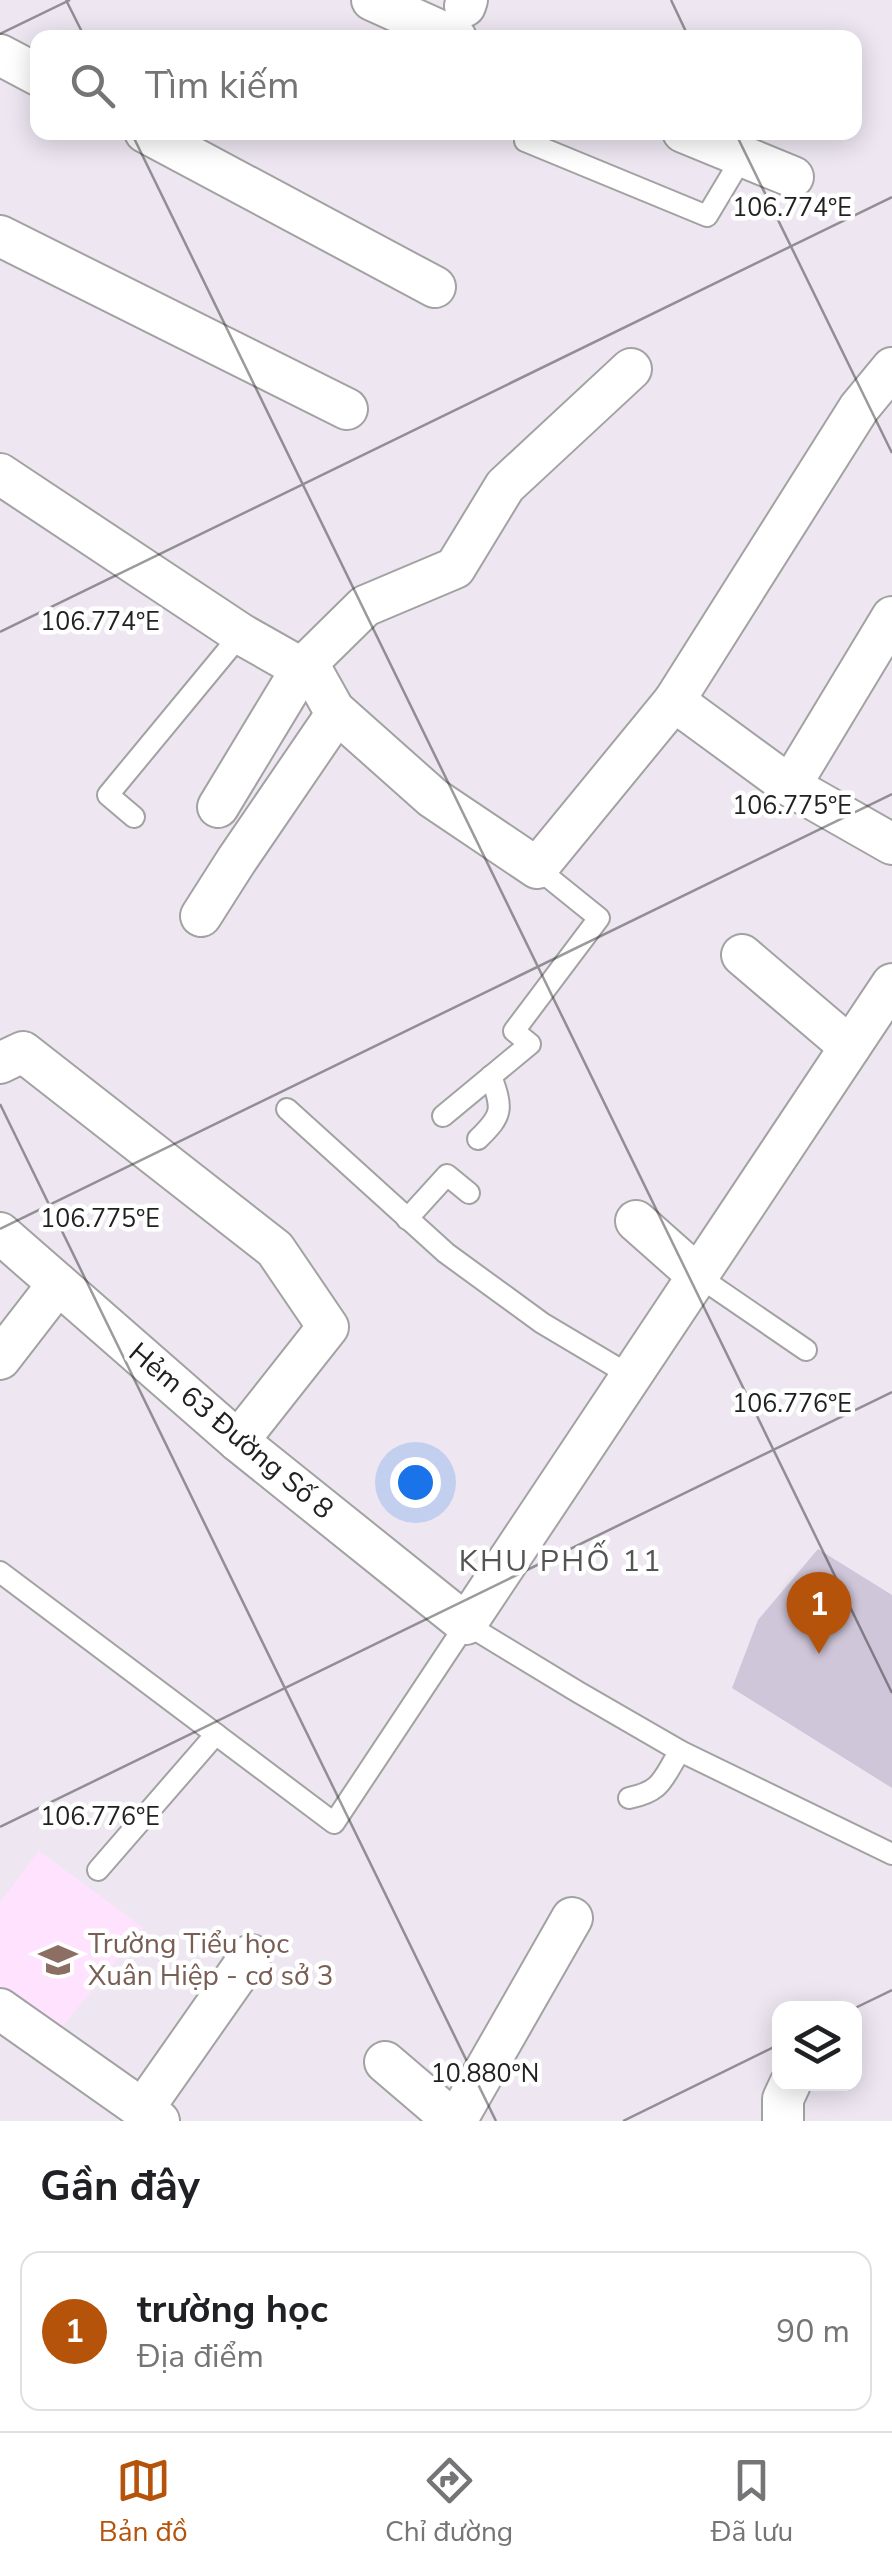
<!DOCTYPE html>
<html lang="vi">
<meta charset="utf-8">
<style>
body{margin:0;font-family:"Nunito Sans",sans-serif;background:#f2f2f2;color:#202124}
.controls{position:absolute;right:30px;bottom:30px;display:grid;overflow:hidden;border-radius:20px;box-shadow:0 5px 25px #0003}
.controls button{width:90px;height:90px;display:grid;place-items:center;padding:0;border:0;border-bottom:2px solid #e0e0e0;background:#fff;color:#202124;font:50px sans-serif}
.you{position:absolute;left:415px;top:1482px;width:35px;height:35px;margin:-25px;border:8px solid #fff;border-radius:50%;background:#1a73e8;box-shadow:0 0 0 15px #1a73e833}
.badge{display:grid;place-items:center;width:65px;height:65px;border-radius:50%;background:#b45309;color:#fff;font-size:32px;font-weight:700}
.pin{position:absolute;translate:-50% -82px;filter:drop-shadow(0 2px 5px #0008)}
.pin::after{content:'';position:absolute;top:52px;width:35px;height:30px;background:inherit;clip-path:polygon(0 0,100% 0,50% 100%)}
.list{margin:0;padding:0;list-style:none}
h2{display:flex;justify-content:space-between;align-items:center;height:130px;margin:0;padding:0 40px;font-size:42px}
h2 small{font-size:32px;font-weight:400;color:#757577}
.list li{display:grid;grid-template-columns:65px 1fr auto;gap:30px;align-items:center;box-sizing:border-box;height:160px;margin:0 20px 20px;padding:0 20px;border:2px solid #e0e0e0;border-radius:20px}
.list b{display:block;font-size:38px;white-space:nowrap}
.list p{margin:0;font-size:32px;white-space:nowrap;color:#757577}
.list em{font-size:32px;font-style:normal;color:#757577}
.icon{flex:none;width:55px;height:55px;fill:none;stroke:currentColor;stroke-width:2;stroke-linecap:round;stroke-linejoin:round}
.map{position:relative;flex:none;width:892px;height:2121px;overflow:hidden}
.search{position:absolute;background:#fff;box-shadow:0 5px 25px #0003;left:30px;right:30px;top:30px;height:110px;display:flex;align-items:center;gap:25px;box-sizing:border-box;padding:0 35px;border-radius:20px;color:#757577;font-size:38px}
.sheet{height:310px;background:#fff}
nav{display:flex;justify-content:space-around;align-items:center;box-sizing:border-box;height:140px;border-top:2px solid #e0e0e0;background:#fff;font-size:28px;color:#757577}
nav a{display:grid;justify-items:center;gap:5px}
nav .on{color:#b45309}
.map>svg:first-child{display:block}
</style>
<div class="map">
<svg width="892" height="2121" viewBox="0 0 892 2121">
<rect width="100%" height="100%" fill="#eee7f2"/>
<!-- education -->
<polygon fill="#ffe2fe" points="39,1851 144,1928 56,2034 0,1993 0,1902"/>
<!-- building -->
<polygon fill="#cfc6d9" points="818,1549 892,1595 892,1788 732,1688 758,1620"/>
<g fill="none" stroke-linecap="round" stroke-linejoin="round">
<!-- service casing -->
<g stroke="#a2a2a2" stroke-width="24">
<g id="service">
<polyline points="529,132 525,141 707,216 743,156"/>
<polyline points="134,817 108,795 241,634"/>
<polyline points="287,1109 446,1253 542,1323 631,1376"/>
<polyline points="443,1116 530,1044 514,1031 599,918 537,868"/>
<path d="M 478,1139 C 503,1115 503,1109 491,1076"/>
<polyline points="407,1219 447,1175 469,1193"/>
<polyline points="698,1276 806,1350"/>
<polyline points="0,1572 334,1823 466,1624 578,1692 680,1751 892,1854"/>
<path d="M 629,1798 C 663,1791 662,1779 680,1751"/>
<polyline points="98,1870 216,1734"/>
</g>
</g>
<!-- minor casing -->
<g stroke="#a2a2a2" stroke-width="44">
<g id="minor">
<polyline points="372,0 456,38"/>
<polyline points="465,6 467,0"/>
<polyline points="0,55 38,75"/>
<polyline points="145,132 435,287"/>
<polyline points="683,132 793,177"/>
<polyline points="0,236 347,409"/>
<polyline points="0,474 241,634 315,676 334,710 433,798 537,868 674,701 790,786 892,844"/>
<polyline points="674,701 859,408 892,368"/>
<polyline points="790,786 892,617"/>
<polyline points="218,807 302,668 365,606 455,568 505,486 631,369"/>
<polyline points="201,916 236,861 337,713"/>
<polyline points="742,955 850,1047"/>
<polyline points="0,1063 23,1052 275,1249 328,1327 238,1441"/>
<polyline points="636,1221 698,1276"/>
<polyline points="0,1233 238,1441 466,1624 892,984"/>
<polyline points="0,1359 58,1284"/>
<polyline points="0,2009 159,2121"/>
<polyline points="385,2062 454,2121"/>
<polyline points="143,2109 251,1955"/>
<polyline points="456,2121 572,1918"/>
<polyline points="783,2121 783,2099 790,2084"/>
</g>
</g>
<!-- service -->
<use href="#service" stroke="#fff" stroke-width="20"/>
<!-- minor -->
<use href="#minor" stroke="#fff" stroke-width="40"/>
</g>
<!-- ticks -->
<path fill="none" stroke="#212121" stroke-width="2.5" stroke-opacity="0.45" d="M 66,0 L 85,38M 671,0 L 689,38M 0,34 L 70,0M 131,132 L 892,1693M 735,132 L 892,453M 0,632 L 892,197M 0,1104 L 496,2121M 0,1229 L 892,794M 0,1827 L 892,1392M 853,2009 L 892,1990M 623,2121 L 780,2044"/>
<!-- icons -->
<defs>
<g id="school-bare" transform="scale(3)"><path d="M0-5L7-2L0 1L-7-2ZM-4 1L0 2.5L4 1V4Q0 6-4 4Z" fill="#8d6e63" stroke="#fff" stroke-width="2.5" paint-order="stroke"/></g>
</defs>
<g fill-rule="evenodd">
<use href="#school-bare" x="58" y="1960"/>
</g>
<g text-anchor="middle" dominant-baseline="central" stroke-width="9" stroke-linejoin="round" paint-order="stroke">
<!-- street labels -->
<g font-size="28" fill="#212121" stroke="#fff">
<text transform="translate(231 1431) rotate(40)">Hẻm 63 Đường Số 8</text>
</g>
<!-- education labels -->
<g font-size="28" fill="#785e54" stroke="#fff" text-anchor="start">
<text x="88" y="1944">Trường Tiểu học<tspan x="88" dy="32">Xuân Hiệp - cơ sở 3</tspan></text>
</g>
<!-- neighbourhood labels -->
<g font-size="30" letter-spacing="2.5" fill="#545454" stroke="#fff">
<text x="561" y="1561">KHU PHỐ 11</text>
</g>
</g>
<g font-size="25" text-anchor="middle" fill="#212121" stroke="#fff" stroke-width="9" stroke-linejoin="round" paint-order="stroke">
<text x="792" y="216">106.774°E</text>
<text x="100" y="630">106.774°E</text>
<text x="792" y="814">106.775°E</text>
<text x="100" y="1227">106.775°E</text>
<text x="792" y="1412">106.776°E</text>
<text x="100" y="1825">106.776°E</text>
<text x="485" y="2082">10.880°N</text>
</g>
</svg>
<div class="controls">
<button><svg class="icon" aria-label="layers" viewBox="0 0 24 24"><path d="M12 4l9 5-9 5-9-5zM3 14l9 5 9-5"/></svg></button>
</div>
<div class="you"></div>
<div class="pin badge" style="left:819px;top:1654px">1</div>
<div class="search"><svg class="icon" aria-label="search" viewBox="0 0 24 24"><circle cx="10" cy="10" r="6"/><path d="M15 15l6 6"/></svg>Tìm kiếm</div>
</div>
<section class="sheet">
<h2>Gần đây<small></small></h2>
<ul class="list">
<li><span class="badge">1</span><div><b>trường học</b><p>Địa điểm</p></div><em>90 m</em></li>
</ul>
</section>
<nav>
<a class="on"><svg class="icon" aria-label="map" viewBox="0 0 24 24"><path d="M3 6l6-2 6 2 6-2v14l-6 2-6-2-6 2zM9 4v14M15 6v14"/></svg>Bản đồ</a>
<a><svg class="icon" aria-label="directions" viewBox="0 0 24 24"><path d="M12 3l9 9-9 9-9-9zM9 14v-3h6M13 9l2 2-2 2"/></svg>Chỉ đường</a>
<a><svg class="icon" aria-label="saved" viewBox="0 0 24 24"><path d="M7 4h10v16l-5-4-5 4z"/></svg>Đã lưu</a>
</nav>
